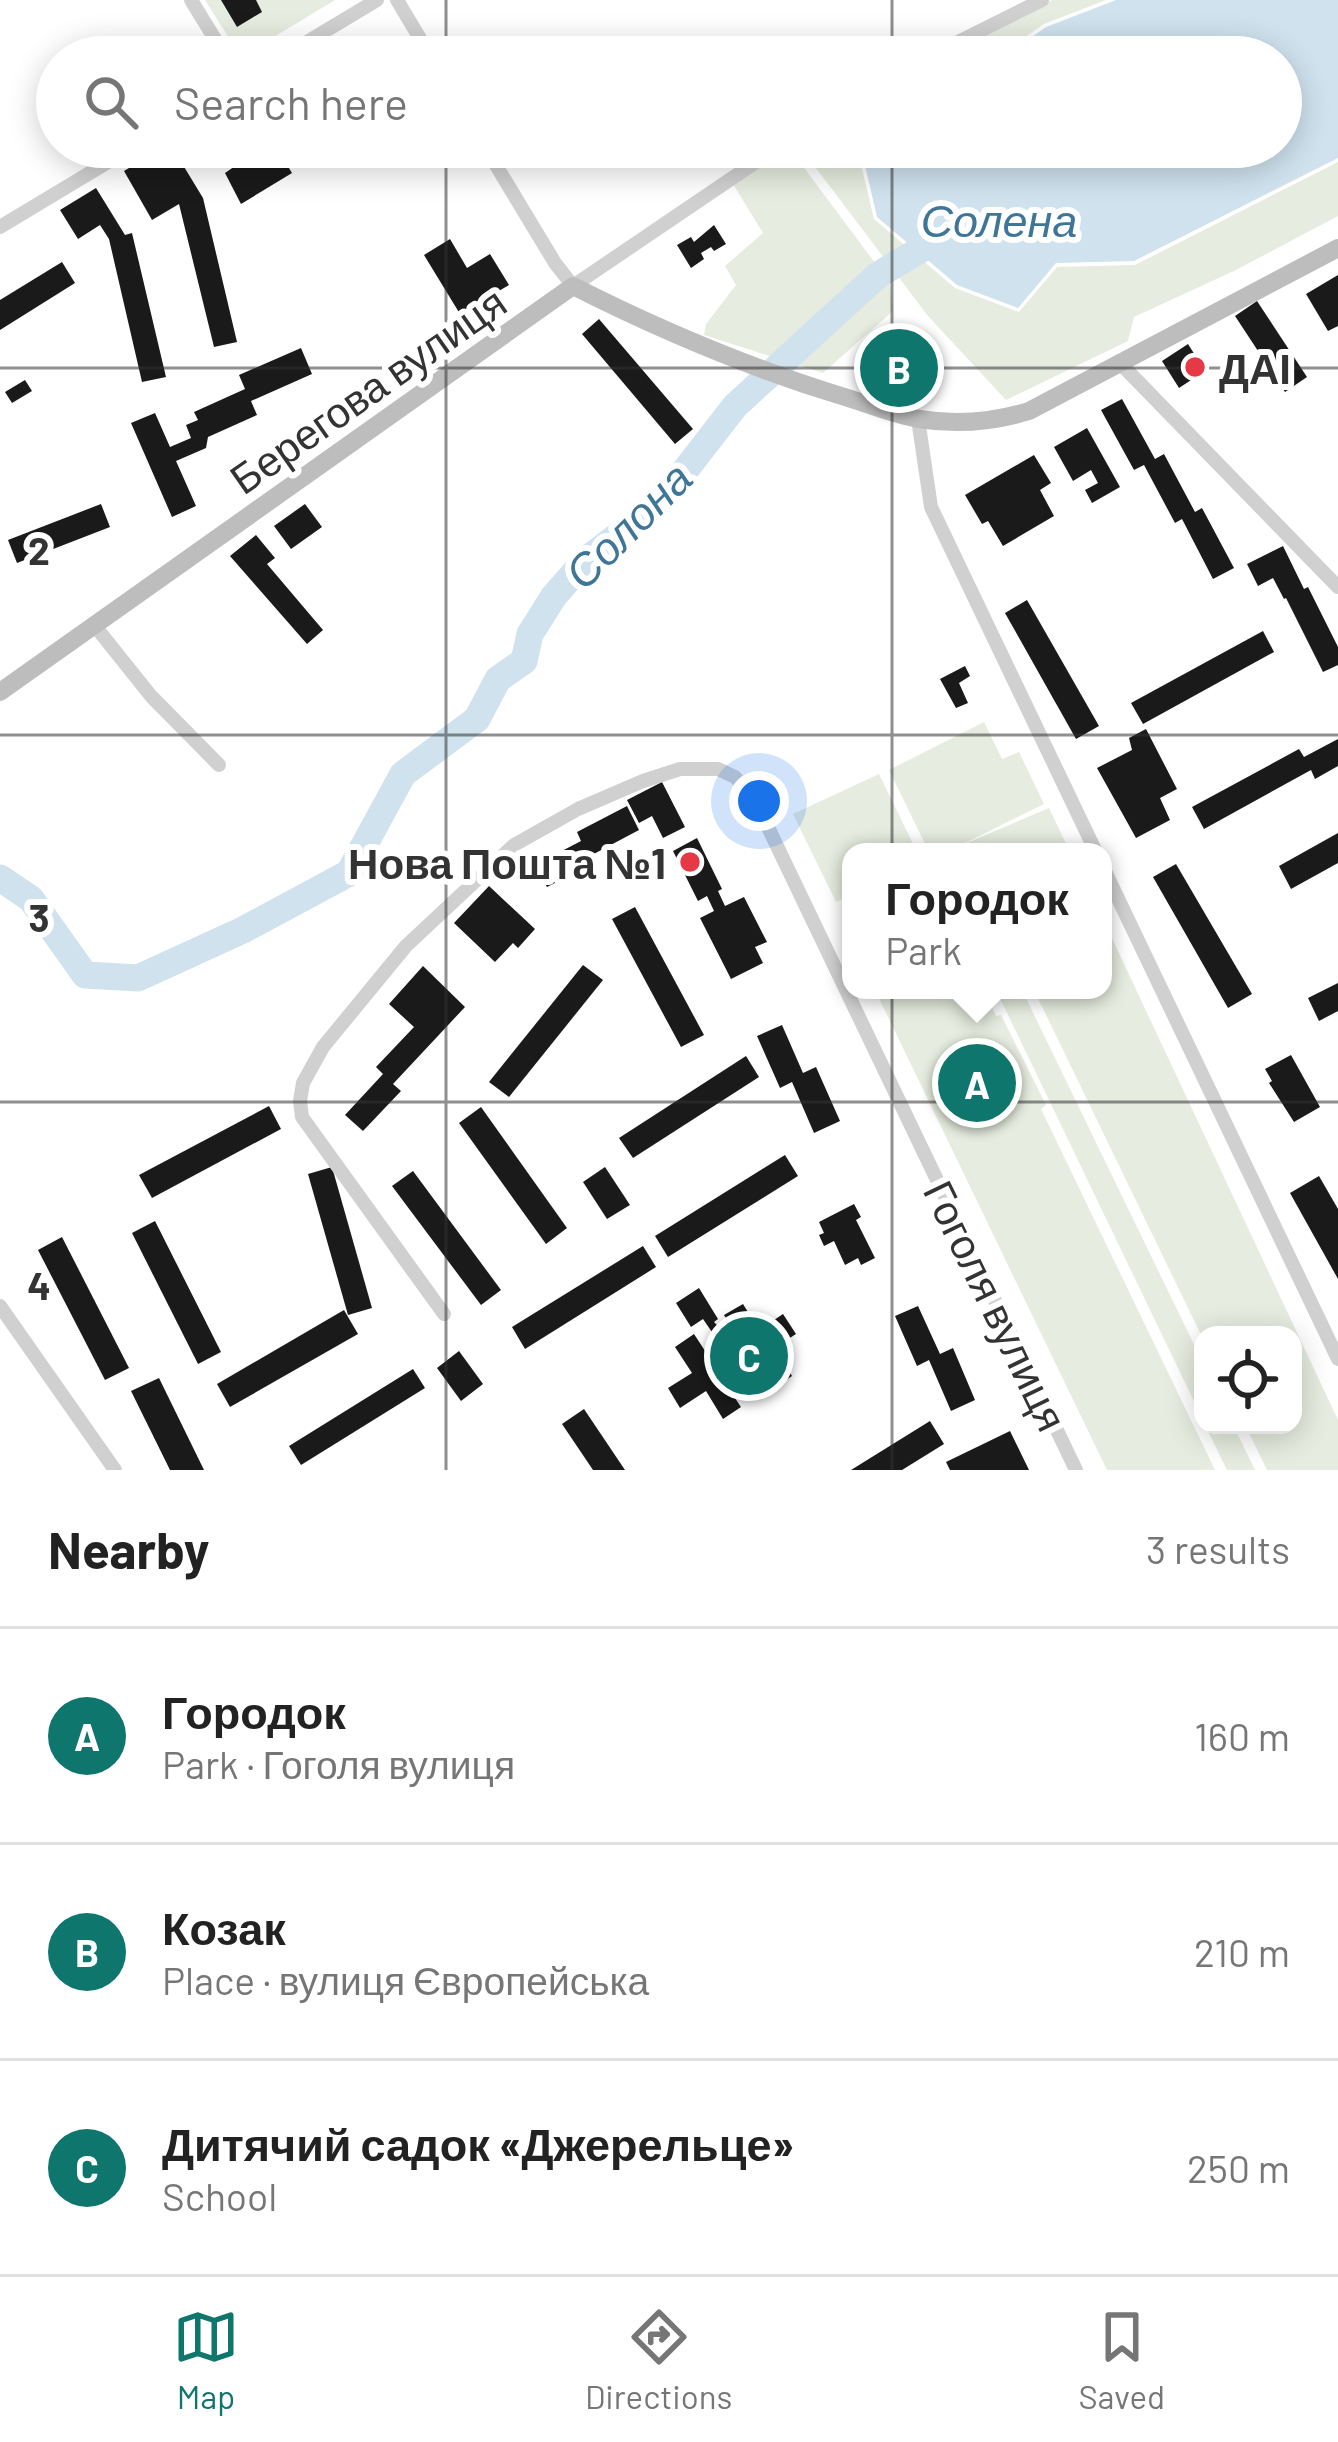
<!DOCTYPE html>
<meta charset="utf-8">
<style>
body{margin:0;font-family:Barlow,sans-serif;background:#f2f2f2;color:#222}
.controls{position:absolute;right:36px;bottom:36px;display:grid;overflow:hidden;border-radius:24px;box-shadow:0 6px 30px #0003}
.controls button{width:108px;height:108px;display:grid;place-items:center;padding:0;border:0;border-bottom:3px solid #e0e0e0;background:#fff;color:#222;font:60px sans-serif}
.you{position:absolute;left:759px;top:801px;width:42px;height:42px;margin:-30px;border:9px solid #fff;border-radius:50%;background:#1a73e8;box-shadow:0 0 0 18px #1a73e833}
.badge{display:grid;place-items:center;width:78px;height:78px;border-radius:50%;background:#0f766e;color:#fff;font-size:39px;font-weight:700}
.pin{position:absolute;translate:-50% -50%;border:6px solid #fff;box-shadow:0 3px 12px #0006}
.popup{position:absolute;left:842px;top:843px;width:270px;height:156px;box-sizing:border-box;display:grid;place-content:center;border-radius:24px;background:#fff;filter:drop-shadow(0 3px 9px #0005);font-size:39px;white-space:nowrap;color:#767676}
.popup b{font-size:45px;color:#222}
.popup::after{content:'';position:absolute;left:50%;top:100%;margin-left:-24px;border:24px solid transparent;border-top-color:#fff}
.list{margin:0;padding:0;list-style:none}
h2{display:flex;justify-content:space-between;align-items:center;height:156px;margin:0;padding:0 48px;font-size:51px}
h2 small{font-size:39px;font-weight:400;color:#767676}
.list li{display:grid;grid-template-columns:78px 1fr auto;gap:36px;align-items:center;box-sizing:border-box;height:216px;padding:0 48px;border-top:3px solid #e0e0e0}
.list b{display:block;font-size:45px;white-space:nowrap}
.list p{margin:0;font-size:39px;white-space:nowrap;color:#767676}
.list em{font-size:39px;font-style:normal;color:#767676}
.icon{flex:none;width:66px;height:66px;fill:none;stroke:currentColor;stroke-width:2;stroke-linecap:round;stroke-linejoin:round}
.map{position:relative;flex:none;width:1338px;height:1470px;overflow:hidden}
.search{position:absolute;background:#fff;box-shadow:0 6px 30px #0003;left:36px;right:36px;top:36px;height:132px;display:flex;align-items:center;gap:30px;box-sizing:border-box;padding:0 42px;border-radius:66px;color:#767676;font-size:45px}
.sheet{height:804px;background:#fff}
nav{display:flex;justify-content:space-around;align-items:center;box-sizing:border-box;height:168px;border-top:3px solid #e0e0e0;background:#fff;font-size:33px;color:#767676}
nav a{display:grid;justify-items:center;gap:6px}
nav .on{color:#0f766e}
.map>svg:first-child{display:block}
</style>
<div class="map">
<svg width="1338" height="1470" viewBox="0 0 1338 1470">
<rect width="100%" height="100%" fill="#fff"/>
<!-- green -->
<g fill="#e6ecdf">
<polygon points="205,0 335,0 241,57"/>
<polygon points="1052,0 1106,0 1044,24 996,57 943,57"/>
<polygon points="800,147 871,147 859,156 874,219 955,288 1019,312 1057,267 1135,265 1338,162 1338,216 1236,270 1134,317 1128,341 1006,400 928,316"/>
<polygon points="790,149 890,283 893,311 823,373 704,335 706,324 736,285 725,266 763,233 733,184"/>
<polygon points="984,722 1002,759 1019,752 1044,804 955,848 1049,808 1070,852 929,852 889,770"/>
<polygon points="879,774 917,852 851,852 851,895 836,902 793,814"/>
<polygon points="1103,919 1338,1420 1338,1470 1267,1470 1245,1425 1293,1425 1293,1335 1203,1335 1203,1339 1034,990 1103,990"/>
<polygon points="875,990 984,990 996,1016 1001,1015 1046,1105 1041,1109 1215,1470 1107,1470"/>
<polygon points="996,990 1022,990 1203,1363 1203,1420"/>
<polygon points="1205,1425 1233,1425 1255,1470 1227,1470"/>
</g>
<!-- water -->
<polygon fill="#cfe2ee" points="1116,0 1338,0 1338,158 1134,261 1056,263 1018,308 957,285 877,217 863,157 877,147 1281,147 1281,57 1003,57 1046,27"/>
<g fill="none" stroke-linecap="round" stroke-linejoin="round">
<!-- river -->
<polyline stroke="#cfe2ee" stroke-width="27" points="0,878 31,899 85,975 138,978 243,930 349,873 403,774 477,719 498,679 524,661 530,634 554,596 585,561 659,504 735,406 878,275 950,232"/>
</g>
<!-- building -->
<g fill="#1a1a1a">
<polygon points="221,0 256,0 262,12 237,27"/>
<polygon points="164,147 172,147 203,198 237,342 214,347 179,204 152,220 124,171"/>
<polygon points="263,147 276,147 292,173 241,204 225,173"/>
<polygon points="498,147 526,147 505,159"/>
<polygon points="96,188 125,235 132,233 166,377 142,382 109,239 100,225 78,239 60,210"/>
<polygon points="714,225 726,244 714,251 711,247 701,253 704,259 691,268 677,245 691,237 694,242"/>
<polygon points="450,239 467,268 490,254 509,285 460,314 424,255"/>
<polygon points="62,262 75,283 0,330 0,300"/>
<polygon points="1338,275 1338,326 1328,331 1306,294"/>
<polygon points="1257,301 1307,377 1285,392 1235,316"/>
<polygon points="599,319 693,429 675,444 582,334"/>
<polygon points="1188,344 1205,371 1179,388 1162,361"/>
<polygon points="301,348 312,374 251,401 257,415 208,437 206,448 176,461 196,506 172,517 131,423 155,413 170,447 191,438 186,425 198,420 194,412 245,389 239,375"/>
<polygon points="25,380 32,391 12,403 5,392"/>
<polygon points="1122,399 1155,459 1164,454 1195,512 1202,508 1234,568 1213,579 1182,519 1175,523 1144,465 1134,470 1101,410"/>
<polygon points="1087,428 1120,487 1092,503 1085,490 1098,483 1091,470 1073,481 1054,447"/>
<polygon points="1034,455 1051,483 1040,490 1054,516 1003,546 988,521 982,524 965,495"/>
<polygon points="101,504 110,527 17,563 8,540"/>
<polygon points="305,504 322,527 291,549 274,526"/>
<polygon points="256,535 275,558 267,564 323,630 307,644 230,556"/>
<polygon points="1283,546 1304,589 1308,587 1338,647 1338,665 1323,672 1286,598 1284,599 1273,578 1258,586 1247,564"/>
<polygon points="1027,600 1099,726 1076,739 1005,613"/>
<polygon points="1263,631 1274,652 1143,724 1131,703"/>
<polygon points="965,666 970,676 959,683 968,703 956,708 940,679"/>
<polygon points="1146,729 1177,789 1160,798 1170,820 1136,838 1097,768 1132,750 1129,738"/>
<polygon points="1338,739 1338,766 1315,779 1311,770 1204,829 1192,807 1299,749 1304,757"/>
<polygon points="662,782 685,827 663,838 652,816 639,823 627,800"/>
<polygon points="627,806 639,830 590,856 594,863 547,887 535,865 581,841 577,832"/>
<polygon points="1338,833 1338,863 1291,889 1279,866"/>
<polygon points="697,838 722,889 718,891 725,906 744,897 767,942 755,947 763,963 731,979 700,918 714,911 707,896 698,901 673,851"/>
<polygon points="1176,864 1252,994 1228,1008 1153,877"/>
<polygon points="489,886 535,929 518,948 513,943 495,962 454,923"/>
<polygon points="635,907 704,1035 681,1047 612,919"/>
<polygon points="583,965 603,980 509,1097 489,1082"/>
<polygon points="423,966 465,1007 393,1084 401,1091 363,1131 345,1115 383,1074 376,1067 414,1027 389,1004"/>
<polygon points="1338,983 1338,1011 1319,1021 1308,998"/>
<polygon points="782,1025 803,1073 816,1067 840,1121 814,1133 792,1082 780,1088 757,1036"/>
<polygon points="1291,1055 1320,1107 1294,1122 1269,1083 1272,1081 1265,1069"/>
<polygon points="746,1056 759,1077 633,1158 619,1138"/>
<polygon points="269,1106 281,1129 152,1198 139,1175"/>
<polygon points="481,1107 567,1228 546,1244 459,1123"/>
<polygon points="785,1155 798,1176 668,1257 655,1236"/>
<polygon points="332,1167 372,1308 348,1315 308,1174"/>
<polygon points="605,1167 630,1205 607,1219 583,1182"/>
<polygon points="413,1171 501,1290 481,1305 392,1186"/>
<polygon points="1319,1176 1338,1209 1338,1279 1290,1193"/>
<polygon points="854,1204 861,1217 856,1220 875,1258 861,1265 858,1258 845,1265 834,1241 824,1246 819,1235 824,1233 819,1222"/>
<polygon points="155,1221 221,1352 198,1364 132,1233"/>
<polygon points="62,1237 129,1368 105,1380 38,1250"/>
<polygon points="643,1246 656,1267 525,1349 512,1327"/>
<polygon points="699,1288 718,1319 714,1322 726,1334 723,1336 731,1347 741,1341 724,1315 743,1304 759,1330 783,1314 796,1334 774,1348 792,1376 774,1388 755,1359 745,1366 748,1371 735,1380 732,1374 723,1380 741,1407 723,1419 706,1391 680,1408 668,1388 692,1373 675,1347 694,1334 711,1360 725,1352 717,1340 713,1342 710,1338 714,1335 703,1319 691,1327 676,1303"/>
<polygon points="918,1306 940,1354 953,1348 975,1400 951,1411 929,1360 917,1366 895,1316"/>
<polygon points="344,1310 358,1334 230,1407 217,1384"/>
<polygon points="459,1351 483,1384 461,1401 437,1368"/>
<polygon points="413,1369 425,1388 301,1465 289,1446"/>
<polygon points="159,1378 204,1470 170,1470 131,1391"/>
<polygon points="584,1409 625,1470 593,1470 562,1424"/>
<polygon points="930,1421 944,1444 902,1470 851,1470"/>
<polygon points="1010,1431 1029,1470 950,1470 946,1462"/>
</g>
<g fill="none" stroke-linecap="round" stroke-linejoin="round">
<!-- street -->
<g stroke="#d0d0d0" stroke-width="14">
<polyline points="191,0 226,57"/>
<polyline points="397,0 431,57"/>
<polyline points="282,57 377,0"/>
<polyline points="928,57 1042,0"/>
<polyline points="485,147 555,263 573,286 778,147"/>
<polyline points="0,227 133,147"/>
<polyline points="1120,363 1338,587"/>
<polyline points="918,419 931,507 1096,852"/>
<polyline points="95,626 151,696 219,765"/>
<polyline points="1103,867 1338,1359"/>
<polyline points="0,1306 115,1470"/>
<polyline points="444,1314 302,1117 300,1101 303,1083 323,1047 406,946 514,845 578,809 643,781 680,769 718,769 735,777 753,796 1076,1470"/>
</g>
<!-- secondary -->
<path stroke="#bdbdbd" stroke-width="18" d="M 0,692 L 573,286 C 662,331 752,369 848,398 C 871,405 895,415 919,419 C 956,425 993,422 1029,411 L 1338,248"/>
</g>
<!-- grid -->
<path fill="none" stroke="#333" stroke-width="3" stroke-opacity="0.55" d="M 446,0 L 446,57M 892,0 L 892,57M 446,147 L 446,1470M 892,147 L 892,1470M 0,368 L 1338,368M 0,735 L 1338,735M 0,1102 L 1338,1102"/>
<!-- markers -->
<g fill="#e63946" stroke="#fff" stroke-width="4.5">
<circle cx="1195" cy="367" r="12"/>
<circle cx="690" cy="862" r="12"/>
</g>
<g text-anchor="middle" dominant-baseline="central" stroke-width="12" stroke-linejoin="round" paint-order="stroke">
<!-- poi labels -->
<g font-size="42" font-weight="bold" fill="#333" stroke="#fff" text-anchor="start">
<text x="1219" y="367">ДАІ</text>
<text x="666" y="862" text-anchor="end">Нова Пошта №1</text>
</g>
<!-- street labels -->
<g font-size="42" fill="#333" stroke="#fff">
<text transform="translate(367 389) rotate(-35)">Берегова вулиця</text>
<text transform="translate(997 1305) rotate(64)">Гоголя вулиця</text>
</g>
<!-- water labels -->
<g font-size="45" font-style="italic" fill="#3f7597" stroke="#fff">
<text x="999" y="219">Солена</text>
<text transform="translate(627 524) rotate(-45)">Солона</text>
</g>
</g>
<g font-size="39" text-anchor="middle" font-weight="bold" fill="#333" stroke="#fff" stroke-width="12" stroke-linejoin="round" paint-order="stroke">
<text x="39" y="565">2</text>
<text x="39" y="932">3</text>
<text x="39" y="1300">4</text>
</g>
</svg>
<div class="controls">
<button><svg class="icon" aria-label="locate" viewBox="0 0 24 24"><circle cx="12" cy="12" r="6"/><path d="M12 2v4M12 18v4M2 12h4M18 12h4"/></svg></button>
</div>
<div class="you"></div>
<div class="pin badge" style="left:977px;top:1083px">A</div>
<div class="popup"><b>Городок</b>Park</div>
<div class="pin badge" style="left:899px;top:368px">B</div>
<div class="pin badge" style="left:749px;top:1356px">C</div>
<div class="search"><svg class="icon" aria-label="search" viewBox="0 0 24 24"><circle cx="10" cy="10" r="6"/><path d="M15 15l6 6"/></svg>Search here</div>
</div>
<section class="sheet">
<h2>Nearby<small>3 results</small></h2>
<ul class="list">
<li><span class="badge">A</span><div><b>Городок</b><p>Park · Гоголя вулиця</p></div><em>160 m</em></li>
<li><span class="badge">B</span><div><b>Козак</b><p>Place · вулиця Європейська</p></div><em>210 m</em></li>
<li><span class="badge">C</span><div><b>Дитячий садок «Джерельце»</b><p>School</p></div><em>250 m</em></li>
</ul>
</section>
<nav>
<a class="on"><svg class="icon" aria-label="map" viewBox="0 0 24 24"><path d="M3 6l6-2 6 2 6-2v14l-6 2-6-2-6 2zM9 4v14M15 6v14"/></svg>Map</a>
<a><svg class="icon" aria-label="directions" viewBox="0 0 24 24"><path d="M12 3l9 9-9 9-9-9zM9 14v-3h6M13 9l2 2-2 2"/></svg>Directions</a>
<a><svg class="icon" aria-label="saved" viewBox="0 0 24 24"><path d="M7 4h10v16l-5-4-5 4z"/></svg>Saved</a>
</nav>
